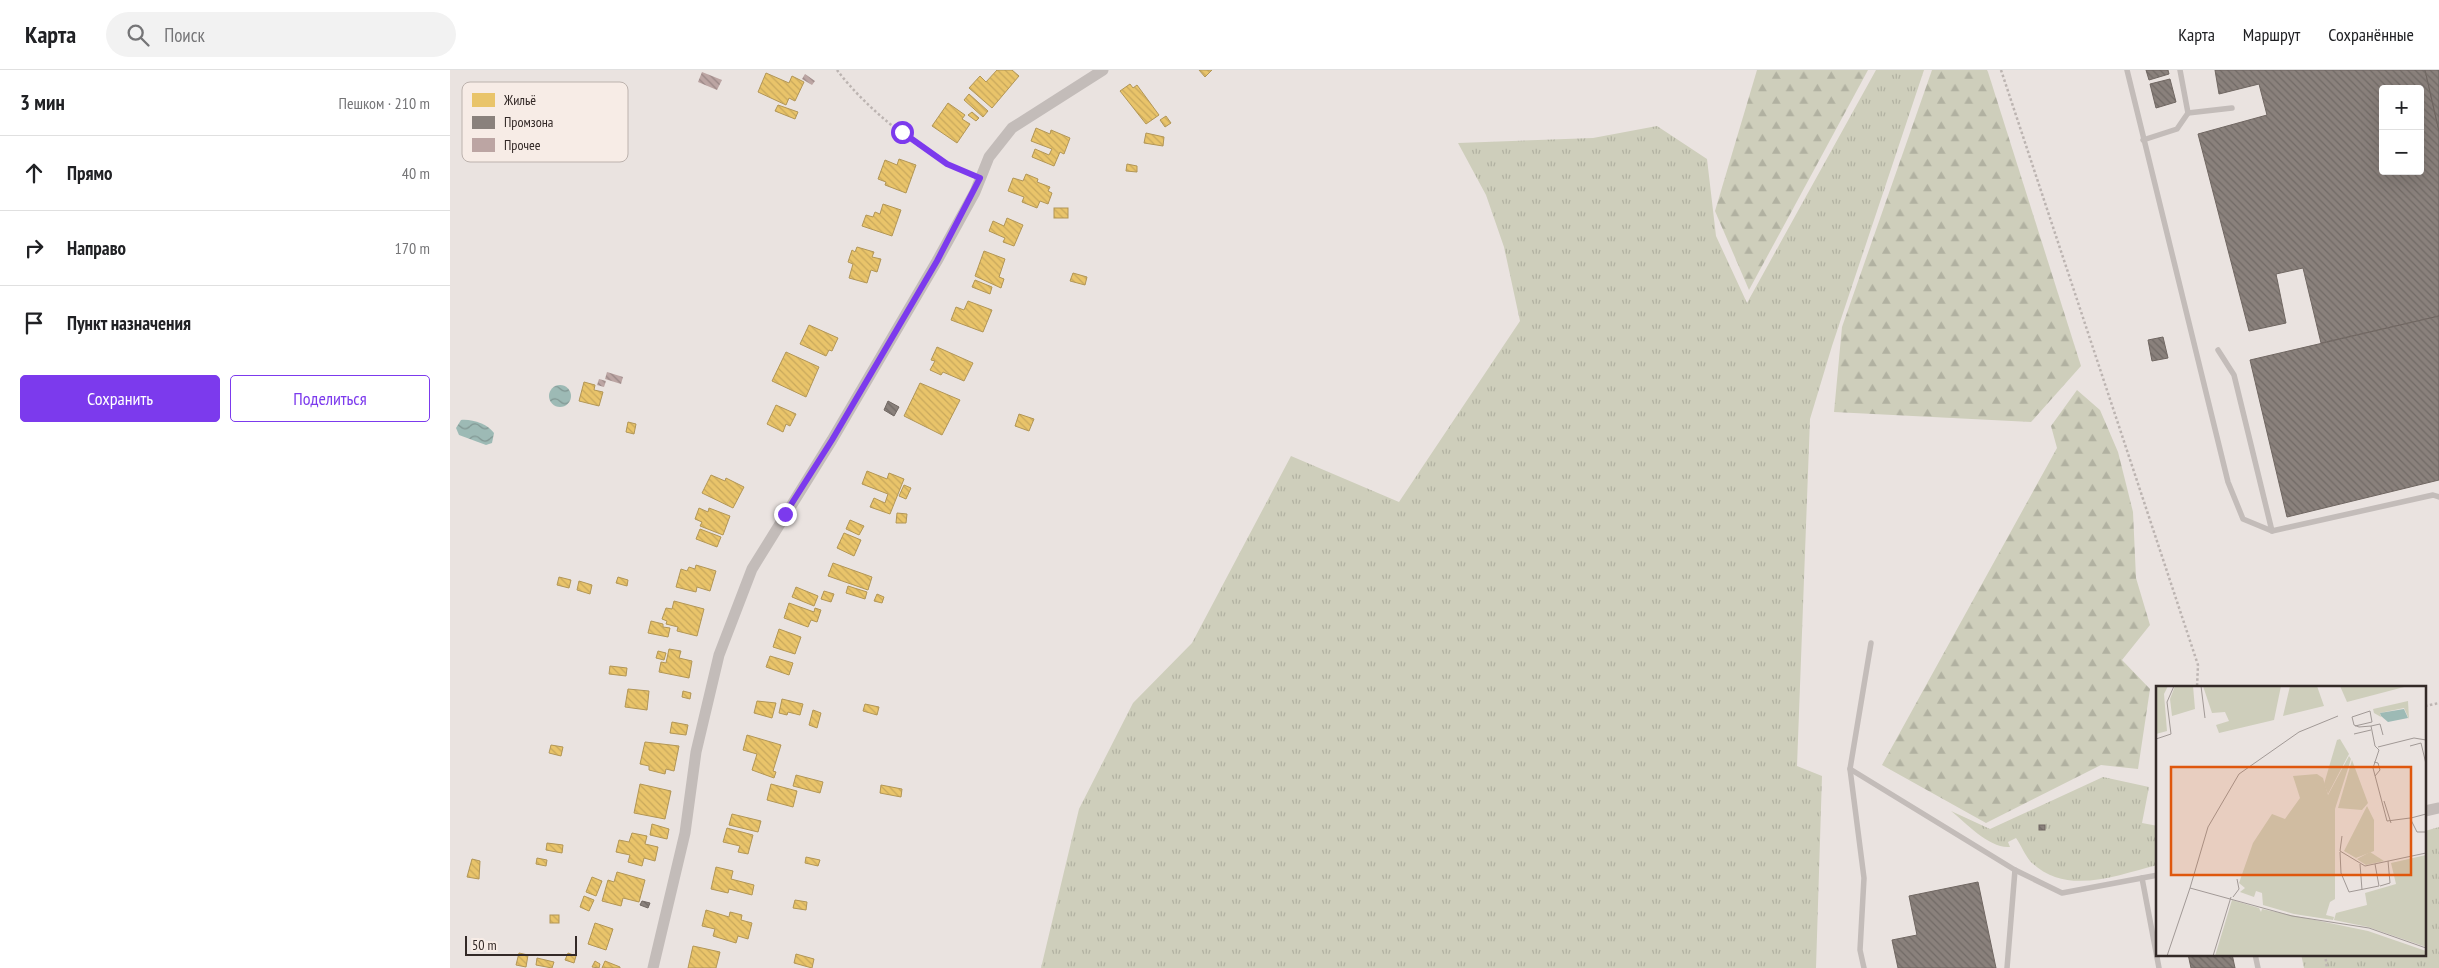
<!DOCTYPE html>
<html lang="ru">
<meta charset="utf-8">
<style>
body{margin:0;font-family:"PT Sans Narrow",sans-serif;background:#f2f2f2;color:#202124}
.controls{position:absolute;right:15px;top:15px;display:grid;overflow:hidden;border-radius:5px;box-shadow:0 5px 20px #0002}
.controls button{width:45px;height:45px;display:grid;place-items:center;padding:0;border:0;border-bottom:1px solid #e0e0e0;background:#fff;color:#202124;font:25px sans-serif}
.scale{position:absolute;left:15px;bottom:12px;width:112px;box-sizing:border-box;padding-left:5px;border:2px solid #332927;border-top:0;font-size:14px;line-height:18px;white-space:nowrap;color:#332927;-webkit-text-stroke:4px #f7ece6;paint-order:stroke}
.stop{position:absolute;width:15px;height:15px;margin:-11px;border:4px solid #7c3aed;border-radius:50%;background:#fff}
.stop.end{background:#7c3aed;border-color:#fff;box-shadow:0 1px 5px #0008}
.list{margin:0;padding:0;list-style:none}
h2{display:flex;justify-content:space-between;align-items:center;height:65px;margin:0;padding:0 20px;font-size:21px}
h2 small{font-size:16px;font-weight:400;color:#757577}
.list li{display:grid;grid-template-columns:32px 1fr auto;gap:15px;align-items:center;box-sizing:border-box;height:75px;padding:0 20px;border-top:1px solid #e0e0e0}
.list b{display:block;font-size:19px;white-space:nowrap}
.list em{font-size:16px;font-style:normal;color:#757577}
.actions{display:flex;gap:10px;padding:15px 20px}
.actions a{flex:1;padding:11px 0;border:1px solid #7c3aed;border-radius:5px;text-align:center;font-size:18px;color:#7c3aed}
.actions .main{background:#7c3aed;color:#fff}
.icon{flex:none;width:28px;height:28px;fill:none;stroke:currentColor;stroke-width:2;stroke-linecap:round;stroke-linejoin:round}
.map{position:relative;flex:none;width:1989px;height:898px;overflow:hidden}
header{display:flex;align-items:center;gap:30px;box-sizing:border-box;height:70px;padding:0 25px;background:#fff;border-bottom:1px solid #e0e0e0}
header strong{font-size:24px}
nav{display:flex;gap:28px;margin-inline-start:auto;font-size:18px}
.search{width:350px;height:45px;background:#f2f2f2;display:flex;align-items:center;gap:12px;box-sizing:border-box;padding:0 18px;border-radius:28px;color:#757577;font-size:19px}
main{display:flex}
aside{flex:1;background:#fff}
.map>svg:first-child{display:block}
</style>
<header>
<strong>Карта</strong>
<div class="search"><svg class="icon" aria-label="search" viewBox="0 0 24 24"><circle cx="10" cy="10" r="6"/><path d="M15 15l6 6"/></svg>Поиск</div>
<nav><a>Карта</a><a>Маршрут</a><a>Сохранённые</a></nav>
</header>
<main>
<aside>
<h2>3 мин<small>Пешком · 210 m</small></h2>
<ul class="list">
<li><svg class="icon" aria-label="ahead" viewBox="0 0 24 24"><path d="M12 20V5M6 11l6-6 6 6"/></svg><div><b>Прямо</b></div><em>40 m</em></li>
<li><svg class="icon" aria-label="right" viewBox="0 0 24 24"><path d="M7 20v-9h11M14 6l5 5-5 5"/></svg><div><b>Направо</b></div><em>170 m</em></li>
<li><svg class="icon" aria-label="arrive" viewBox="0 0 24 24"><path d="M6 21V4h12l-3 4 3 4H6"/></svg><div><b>Пункт назначения</b></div></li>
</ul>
<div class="actions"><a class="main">Сохранить</a><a>Поделиться</a></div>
</aside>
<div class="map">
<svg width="1989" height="898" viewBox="0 0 1989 898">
<defs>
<pattern id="grass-tufts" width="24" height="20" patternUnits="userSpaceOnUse" patternTransform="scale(1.25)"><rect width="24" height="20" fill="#cecebb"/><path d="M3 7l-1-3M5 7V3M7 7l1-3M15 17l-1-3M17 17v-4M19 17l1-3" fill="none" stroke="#b1b1a1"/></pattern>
<pattern id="forest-firs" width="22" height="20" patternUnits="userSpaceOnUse" patternTransform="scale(1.25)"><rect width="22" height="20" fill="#cecebb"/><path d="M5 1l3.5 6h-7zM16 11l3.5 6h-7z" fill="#b1b1a1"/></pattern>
<pattern id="water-waves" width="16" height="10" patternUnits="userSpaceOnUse" patternTransform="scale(1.25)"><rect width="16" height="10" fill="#9dbab5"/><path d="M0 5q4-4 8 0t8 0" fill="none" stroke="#819793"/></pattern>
<pattern id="homes-back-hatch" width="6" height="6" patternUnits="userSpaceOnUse" patternTransform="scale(1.25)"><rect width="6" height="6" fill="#e9c46a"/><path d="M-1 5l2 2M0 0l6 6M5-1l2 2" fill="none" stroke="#c8a85c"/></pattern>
<pattern id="industry-back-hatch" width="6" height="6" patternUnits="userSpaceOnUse" patternTransform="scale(1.25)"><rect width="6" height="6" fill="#8a817c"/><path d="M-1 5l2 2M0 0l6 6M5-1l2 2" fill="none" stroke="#716a66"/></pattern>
<pattern id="building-back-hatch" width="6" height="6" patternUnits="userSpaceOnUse" patternTransform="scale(1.25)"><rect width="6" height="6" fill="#bca5a3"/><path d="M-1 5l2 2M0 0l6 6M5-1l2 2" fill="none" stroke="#998685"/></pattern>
</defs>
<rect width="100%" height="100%" fill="#eae3e0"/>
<!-- grass -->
<g fill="url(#grass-tufts)">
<polygon points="1426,0 1474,0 1382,276 1360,349 1347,696 1372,706 1366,898 591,898 629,739 683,633 742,573 841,386 949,432 1070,251 1054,177 1036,125 1008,73 1143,68 1207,56 1257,89 1266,166 1297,233"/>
<path d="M 1653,707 L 1699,717 L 1692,753 L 1708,756 L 1708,795 C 1666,805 1616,827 1580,791 C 1575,785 1571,775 1566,768 L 1558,772 L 1560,777 C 1540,779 1516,753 1501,741 L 1540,759 Z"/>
<polygon points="1989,757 1989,898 1854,898 1851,884 1975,884 1975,761"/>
</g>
<!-- forest -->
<g fill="url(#forest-firs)">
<polygon points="1307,0 1418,0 1299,220 1265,141"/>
<polygon points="1482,0 1537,0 1538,2 1631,296 1581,352 1384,342 1392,257"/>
<polygon points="1627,320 1650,340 1668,382 1683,442 1686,508 1700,555 1672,590 1700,619 1688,699 1651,695 1536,753 1432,695 1607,378 1601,356"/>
</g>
<!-- water -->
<g fill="url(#water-waves)">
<circle cx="110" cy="326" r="11"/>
<path d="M 11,350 C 23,349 37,354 44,363 L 42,373 L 36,375 L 9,365 L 6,358 Z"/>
</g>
<!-- homes -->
<g fill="url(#homes-back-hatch)" stroke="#b29656">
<polygon points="547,0 562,0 569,6 542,38 519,18 530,6 536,12"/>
<polygon points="749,0 762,0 755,7"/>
<polygon points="316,3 339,13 342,6 354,12 345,31 339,28 336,35 308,22"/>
<polygon points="680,14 683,18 687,15 709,45 696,54 670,21"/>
<polygon points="519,24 538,41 533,47 514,30"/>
<polygon points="498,33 515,45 512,49 520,54 507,73 482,56"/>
<polygon points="328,35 348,42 345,49 325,41"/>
<polygon points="522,42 529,48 526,51 518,45"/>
<polygon points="716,46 721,53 715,57 710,50"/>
<polygon points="586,58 600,64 601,60 620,68 614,84 610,82 604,96 582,87 585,79 599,85 602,79 581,71"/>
<polygon points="696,63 714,67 713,76 694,73"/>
<polygon points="449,89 466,95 456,123 435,115 436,112 428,109 435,90 447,95"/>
<polygon points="677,94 687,96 687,102 676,101"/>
<polygon points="576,104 588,109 587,112 600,117 598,121 602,123 598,134 590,131 587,138 572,132 574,127 558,121 563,108 573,111"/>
<polygon points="433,134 451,140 442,166 412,156 416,145 423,147 425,142 430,144"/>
<rect x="604" y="138" width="14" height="10"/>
<polygon points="557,148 573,155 564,176 553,172 555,168 539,161 543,151 554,156"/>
<polygon points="407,177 424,182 422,187 431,189 427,202 421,200 417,213 399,208 403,194 398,192 402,180 405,182"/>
<polygon points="534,181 555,189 549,207 554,209 551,218 525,206"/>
<polygon points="623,203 637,207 635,215 620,211"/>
<polygon points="525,210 542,217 540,224 522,217"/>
<polygon points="518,231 542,240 533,262 501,250 506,237 514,240"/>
<polygon points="359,255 388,268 382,281 379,280 376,286 350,274"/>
<polygon points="487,277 523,293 514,311 493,302 491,305 480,300 485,291 481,290"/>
<polygon points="336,282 369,297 356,327 322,311"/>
<polygon points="134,312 145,315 144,320 153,322 149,336 129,331"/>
<polygon points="470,313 510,330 492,365 454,346"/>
<polygon points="326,335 346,344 340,356 336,354 333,362 317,354"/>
<polygon points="569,344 584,349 579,361 565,356"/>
<polygon points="178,352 186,354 184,364 176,362"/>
<polygon points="417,401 437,409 439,403 454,409 440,444 420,437 424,428 435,433 438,424 412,414"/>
<polygon points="261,405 275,411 276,408 294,417 283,438 252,423"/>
<polygon points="454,415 461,418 456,429 449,426"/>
<polygon points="249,438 258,442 259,438 280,446 273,465 250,456 252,452 245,449"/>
<polygon points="447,443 457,444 456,453 446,453"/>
<polygon points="400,450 414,456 409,465 396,459"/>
<polygon points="250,459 271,467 267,477 246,469"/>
<polygon points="394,463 411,470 404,486 387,478"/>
<polygon points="383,493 422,507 418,520 378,506"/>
<polygon points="246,495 266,501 260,521 247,517 246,522 226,517 231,499 237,501 239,497 245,499"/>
<polygon points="109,507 121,510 119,518 107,515"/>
<polygon points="168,507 178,510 177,516 166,513"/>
<polygon points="129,511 142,515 140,524 127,520"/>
<polygon points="398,516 417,522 415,529 396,523"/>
<polygon points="346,517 368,526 364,536 342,527"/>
<polygon points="374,521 384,524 381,532 371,529"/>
<polygon points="427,524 434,527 432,533 424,531"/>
<polygon points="224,531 254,539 247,566 227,561 228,557 216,554 217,551 212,549 216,538 222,539"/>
<polygon points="339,533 364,542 365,538 371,540 367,552 361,550 358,557 334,548"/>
<polygon points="201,551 213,554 213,557 220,558 218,567 198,563"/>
<polygon points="329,559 351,567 345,584 323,577"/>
<polygon points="219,579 231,581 229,588 242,591 239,608 209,602 211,592 216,593"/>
<polygon points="208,581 216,583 214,590 206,588"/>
<polygon points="320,586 343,593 339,605 316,597"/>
<polygon points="160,596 177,598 176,606 159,604"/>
<polygon points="178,619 199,621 197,640 175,637"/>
<polygon points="233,621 241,623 240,629 232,627"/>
<polygon points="332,629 353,634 350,645 338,642 337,645 329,643"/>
<polygon points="307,631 326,633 322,648 304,643"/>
<polygon points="415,634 429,637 427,645 413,641"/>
<polygon points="363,640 371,643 367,658 359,655"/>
<polygon points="222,652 238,655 236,665 220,663"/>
<polygon points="297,665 331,675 323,701 326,702 324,708 302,700 307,684 293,680"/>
<polygon points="195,672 229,676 224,701 216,699 215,704 199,700 199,696 190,694"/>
<polygon points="101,675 113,677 111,686 99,683"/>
<polygon points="346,705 373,712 370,723 343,716"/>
<polygon points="190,714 221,721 215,749 184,743"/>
<polygon points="321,714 347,721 343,737 317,730"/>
<polygon points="431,715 452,719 451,727 430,723"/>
<polygon points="282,744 311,751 308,762 279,755"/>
<polygon points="202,754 219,759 217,769 200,765"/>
<polygon points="277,758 303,765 298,784 288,782 290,776 273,772"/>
<polygon points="182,763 197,766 195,774 208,777 205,791 194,788 192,796 178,792 180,785 166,782 169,770 179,772"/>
<polygon points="97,773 113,775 112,783 96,780"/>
<polygon points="356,787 370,790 368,796 355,793"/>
<polygon points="87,788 97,790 96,796 86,794"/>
<polygon points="22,789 30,791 29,809 17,807"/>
<polygon points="266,797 283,801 281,809 304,815 302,825 279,819 278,823 261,819"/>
<polygon points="167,802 195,810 189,832 173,828 171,836 152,831 158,810 164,812"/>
<polygon points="142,807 152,811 146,826 136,822"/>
<polygon points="134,826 144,830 139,841 130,837"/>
<polygon points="345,830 357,832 356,840 343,838"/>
<polygon points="256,840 279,847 280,842 292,845 291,850 302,853 298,869 288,866 286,873 263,866 265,859 252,856"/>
<rect x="100" y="845" width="9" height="8"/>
<polygon points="145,853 163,859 156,880 138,874"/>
<polygon points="243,876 270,882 266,898 238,898"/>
<polygon points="69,883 78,885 76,897 66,895"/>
<polygon points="118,883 126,886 124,893 115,890"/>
<polygon points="346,884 364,889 362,898 344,893"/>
<polygon points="87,888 104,892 102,898 86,895"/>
<polygon points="145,891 150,894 149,898 142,897"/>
<polygon points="155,891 170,897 170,898 152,898"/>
</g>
<!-- industry -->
<g fill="url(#industry-back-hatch)" stroke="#706762" fill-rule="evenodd">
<polygon points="1696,0 1718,0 1719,4 1699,10"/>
<path d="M 1765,0 L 1975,0 L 1989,61 L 1989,246 L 1871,273 L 1853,198 L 1826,204 L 1836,253 L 1799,261 L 1748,64 L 1817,45 L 1809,14 L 1769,24 ZM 1933,19 L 1970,19 L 1970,101 L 1933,101 Z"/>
<polygon points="1975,0 1989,0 1989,61"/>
<polygon points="1720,9 1726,32 1706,38 1700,14"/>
<polygon points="1989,246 1989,410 1837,447 1800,290"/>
<polygon points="1713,267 1718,288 1702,291 1698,270"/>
<polygon points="438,331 449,337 444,346 434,340"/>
<rect x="1589" y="755" width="6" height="5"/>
<polygon points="1528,812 1546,898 1448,898 1442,870 1467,865 1459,826"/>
<polygon points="192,831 200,833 198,838 190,835"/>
<polygon points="1738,884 1782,884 1785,898 1741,898"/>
</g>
<!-- building -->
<g fill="url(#building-back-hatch)">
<polygon points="252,2 272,10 267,20 248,12"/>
<polygon points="355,4 365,11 362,15 352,9"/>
<polygon points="157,302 173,307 171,314 155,309"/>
<polygon points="149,309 156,311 154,317 147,315"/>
</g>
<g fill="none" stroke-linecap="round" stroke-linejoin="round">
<!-- path -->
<g stroke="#bcb4b1" stroke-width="2.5" stroke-dasharray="2.5 2.5" stroke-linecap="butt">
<path d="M 387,0 C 417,40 474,85 520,105"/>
<polyline points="1551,0 1748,595 1747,617"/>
<polyline points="1975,636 1989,633"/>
<polyline points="1875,884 1877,898"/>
</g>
<!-- service -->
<g stroke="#c3bcb9" stroke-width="5.5">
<polyline points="1677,0 1778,412 1793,449 1822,461 1983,425 1989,427"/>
<polyline points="1738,43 1782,38"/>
<polyline points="1693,70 1727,59 1738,43 1730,0"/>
<polyline points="1768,280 1784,305 1822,461"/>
<polyline points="1421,573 1400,699 1565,800 1612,823 1708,805"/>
<polyline points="1400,699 1414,808 1410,880 1414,898"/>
<polyline points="1692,808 1709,898"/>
<polyline points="1805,884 1808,898"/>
<polyline points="1557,898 1565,800"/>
</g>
<!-- minor -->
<g stroke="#c3bcb9" stroke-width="11">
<polyline points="1975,741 1989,738"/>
<polyline points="203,898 235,763 246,682 269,585 302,499 382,370 487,191 525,122 539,87 562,58 653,0"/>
</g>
</g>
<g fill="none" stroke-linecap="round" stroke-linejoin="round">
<!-- route -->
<polyline stroke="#7c3aed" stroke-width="6" points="335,444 382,370 487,191 530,108 497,94 452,62"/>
</g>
<!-- overview -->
<g transform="translate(1706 616)">
<rect width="270" height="270" fill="#eae3e0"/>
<path d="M 0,0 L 12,0 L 8,8 L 11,45 L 0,48 ZM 193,70 L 195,73 L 179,123 L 179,213 L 174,216 L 170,229 L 178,231 L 177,234 L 138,228 L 107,219 L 106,207 L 100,205 L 98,211 L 84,206 L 89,202 L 83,197 L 97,157 L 116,128 L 129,133 L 144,112 L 137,90 L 161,88 L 167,92 L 172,109 ZM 214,166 L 228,175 L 210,179 L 196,170 L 201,173 ZM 270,169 L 270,261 L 212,241 L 178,234 L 180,227 L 211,219 L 209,207 L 240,198 L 235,177 ZM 76,214 L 103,222 L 105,226 L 106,223 L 212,245 L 270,265 L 270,270 L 59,270 Z" fill="#cecebb"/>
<path d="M 19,0 L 37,0 L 39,23 L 16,30 L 14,13 ZM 47,0 L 125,0 L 118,34 L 63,47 L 60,39 L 73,35 L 69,26 L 56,27 ZM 134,0 L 161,0 L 168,20 L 127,30 ZM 184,0 L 252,0 L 191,16 ZM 252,15 L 253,33 L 248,22 L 224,27 L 225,31 L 218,27 L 217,23 ZM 184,53 L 193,68 L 172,108 L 168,98 L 181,54 ZM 196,74 L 212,117 L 206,124 L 182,122 ZM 211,120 L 218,134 L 218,165 L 200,172 L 188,165 Z" fill="#cecebb"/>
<path d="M 248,23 L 252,32 L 232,36 L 225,30 L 224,27 Z" fill="#9dbab5"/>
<path fill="none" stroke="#a19996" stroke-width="1" d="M 45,0 L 49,32M 199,40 L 216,36 L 214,25 L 196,31 L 198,39 L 203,41 L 215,40M 198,48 L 215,44M 227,49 L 224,38 L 215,40 L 219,60 L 223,64 L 217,82 L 231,135 L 254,132 L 261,146 L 270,146M 0,53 L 15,48 L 11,16 L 18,0M 254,60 L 265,57 L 270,78M 222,61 L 258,52 L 270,54M 218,76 L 222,77 L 224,84 L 219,90M 228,115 L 235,137M 255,132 L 270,128M 186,150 L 184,165 L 209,180 L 270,167M 184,166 L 185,187 L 193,206 L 223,200 L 219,178M 204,178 L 206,204M 224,200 L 234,197 L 232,175M 34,202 L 52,141 L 83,88 L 143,46 L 182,30M 77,211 L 83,203 L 81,193M 11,270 L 34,202 L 136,230 L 213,242 L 270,262M 57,270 L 75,211"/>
<path fill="#df570d" fill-opacity="0.15" stroke="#df570d" stroke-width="2.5" d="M 15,81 L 255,81 L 255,189 L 15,189 Z"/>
<rect width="270" height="270" fill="none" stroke="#332927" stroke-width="2.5"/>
</g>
<!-- legend -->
<rect x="12" y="12" width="166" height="80" rx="8" fill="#f7ece6" stroke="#bcb2ad" stroke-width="1"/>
<rect x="22" y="23" width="23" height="14" fill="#e9c46a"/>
<rect x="22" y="46" width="23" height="13" fill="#8a817c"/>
<rect x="22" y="68" width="23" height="14" fill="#bca5a3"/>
<g font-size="14" fill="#332927">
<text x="54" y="35">Жильё</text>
<text x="54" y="57">Промзона</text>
<text x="54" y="80">Прочее</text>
</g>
</svg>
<div class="controls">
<button>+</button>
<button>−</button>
</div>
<div class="scale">50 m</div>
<div class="stop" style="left:452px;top:62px"></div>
<div class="stop end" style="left:335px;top:444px"></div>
</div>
</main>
